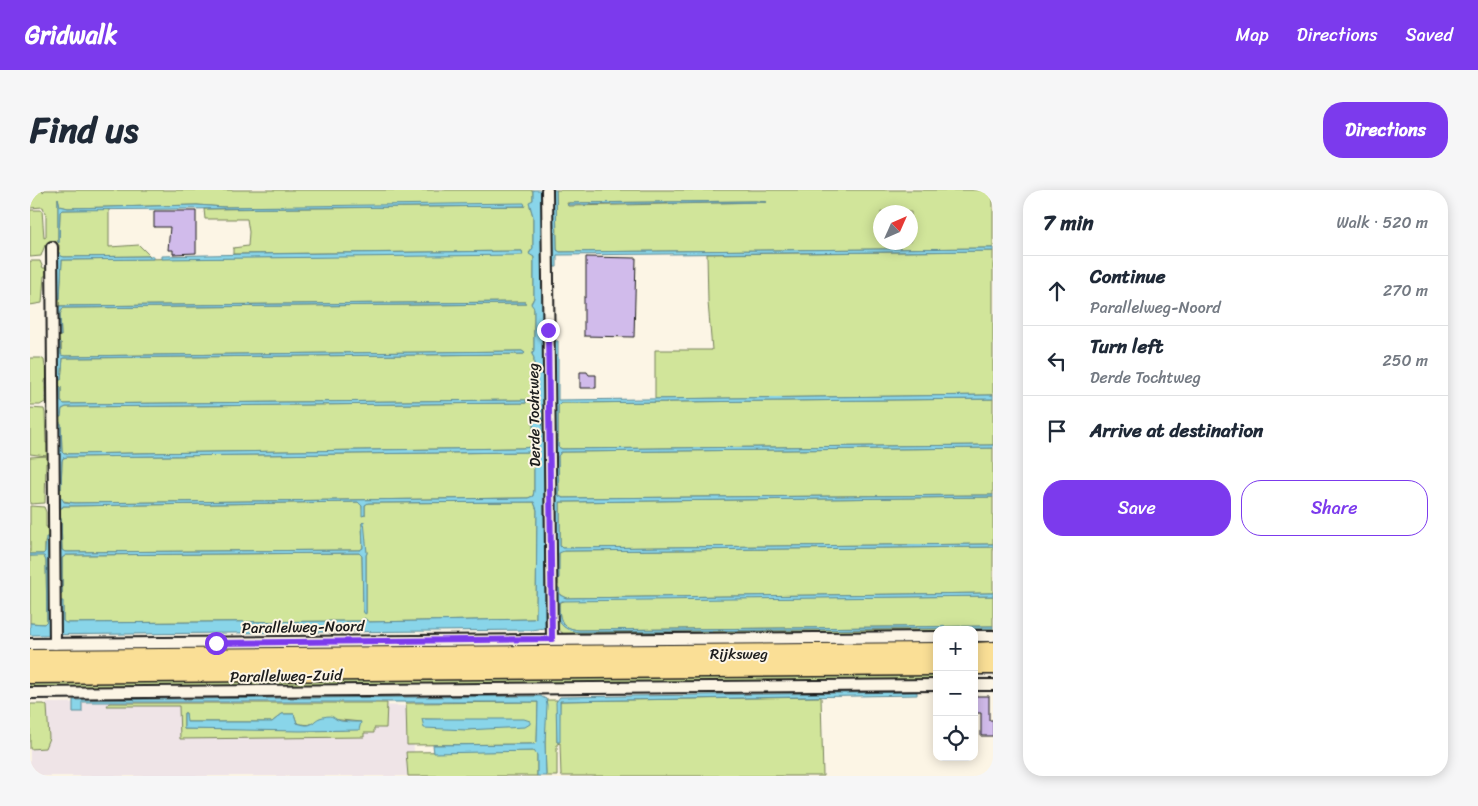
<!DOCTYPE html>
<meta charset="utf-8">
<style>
body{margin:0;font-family:Sriracha,sans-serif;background:#f6f6f7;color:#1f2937}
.controls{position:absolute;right:15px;bottom:15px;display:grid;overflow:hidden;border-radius:10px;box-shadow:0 2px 12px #0003}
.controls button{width:45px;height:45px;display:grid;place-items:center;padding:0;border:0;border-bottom:1px solid #e0e1e3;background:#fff;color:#1f2937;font:25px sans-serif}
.compass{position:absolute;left:843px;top:15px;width:45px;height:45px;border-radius:50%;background:#fff;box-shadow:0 2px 12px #0003;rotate:45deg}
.stop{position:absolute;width:15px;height:15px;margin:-11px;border:4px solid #7c3aed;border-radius:50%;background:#fff}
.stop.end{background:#7c3aed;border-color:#fff;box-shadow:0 1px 5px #0008}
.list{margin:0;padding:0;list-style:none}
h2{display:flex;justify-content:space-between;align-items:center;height:65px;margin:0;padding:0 20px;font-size:21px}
h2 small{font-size:16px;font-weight:400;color:#747a83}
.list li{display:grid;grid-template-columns:32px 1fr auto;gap:15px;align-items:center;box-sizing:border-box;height:70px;padding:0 20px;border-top:1px solid #e0e1e3}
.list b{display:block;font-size:19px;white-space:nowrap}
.list p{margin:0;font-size:16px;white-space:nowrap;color:#747a83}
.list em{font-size:16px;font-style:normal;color:#747a83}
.actions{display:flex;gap:10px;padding:15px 20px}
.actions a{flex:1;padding:11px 0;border:1px solid #7c3aed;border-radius:20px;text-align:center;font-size:18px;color:#7c3aed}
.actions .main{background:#7c3aed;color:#fff}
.icon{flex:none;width:28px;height:28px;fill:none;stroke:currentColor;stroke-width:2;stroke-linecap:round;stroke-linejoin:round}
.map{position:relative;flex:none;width:963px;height:586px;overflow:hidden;border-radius:20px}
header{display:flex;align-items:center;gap:30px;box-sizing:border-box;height:70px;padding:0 25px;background:#7c3aed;color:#fff}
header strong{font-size:24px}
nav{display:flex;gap:28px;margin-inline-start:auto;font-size:18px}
.intro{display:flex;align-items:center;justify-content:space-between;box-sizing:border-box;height:120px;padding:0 30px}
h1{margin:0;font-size:35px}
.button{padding:12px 22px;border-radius:20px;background:#7c3aed;color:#fff;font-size:18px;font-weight:700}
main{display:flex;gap:30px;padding:0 30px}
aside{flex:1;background:#fff;border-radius:20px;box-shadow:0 2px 12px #0003}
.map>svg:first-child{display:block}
</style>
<header>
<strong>Gridwalk</strong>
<nav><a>Map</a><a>Directions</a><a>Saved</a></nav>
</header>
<div class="intro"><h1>Find us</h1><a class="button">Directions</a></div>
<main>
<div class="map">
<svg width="963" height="586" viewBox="0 0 963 586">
<rect width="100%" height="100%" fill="#fcf5e5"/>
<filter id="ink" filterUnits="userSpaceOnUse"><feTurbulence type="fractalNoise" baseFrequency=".02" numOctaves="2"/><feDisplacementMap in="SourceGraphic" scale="10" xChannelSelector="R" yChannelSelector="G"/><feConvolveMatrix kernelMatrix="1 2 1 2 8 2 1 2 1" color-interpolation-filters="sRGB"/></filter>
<g filter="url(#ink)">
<!-- built -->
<polygon fill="#efe4e7" points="155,511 382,516 385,586 0,586 0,560 17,513"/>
<!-- green -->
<g fill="#d1e59a" stroke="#76805b" fill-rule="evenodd">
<path d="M 0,0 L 13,0 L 13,2 L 15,0 L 27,0 L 27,1 L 29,0 L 503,0 L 503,10 L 500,16 L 503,26 L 503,58 L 499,63 L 504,67 L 504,108 L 501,113 L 504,117 L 504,160 L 502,164 L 504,168 L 503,257 L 492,258 L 33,264 L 32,262 L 31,234 L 29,234 L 29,296 L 31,299 L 32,271 L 33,268 L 37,267 L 499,262 L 504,268 L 504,301 L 503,306 L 498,308 L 45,313 L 33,311 L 32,318 L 33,316 L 328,312 L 332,316 L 333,325 L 335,325 L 335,315 L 338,313 L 504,312 L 507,320 L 506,428 L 503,429 L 339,432 L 334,428 L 331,431 L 35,433 L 33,431 L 33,417 L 30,412 L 30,434 L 28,435 L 26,63 L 29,60 L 29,55 L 15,55 L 11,66 L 0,67 L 0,20 L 12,20 L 14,48 L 16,47 L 16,25 L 13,17 L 0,18 ZM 28,8 L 30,16 L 38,18 L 167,15 L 194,17 L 495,16 L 174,19 L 175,29 L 217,29 L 219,42 L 218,56 L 203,58 L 203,64 L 492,61 L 492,64 L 32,70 L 30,108 L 28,108 L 28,63 L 31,66 L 34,67 L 120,66 L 109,55 L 79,57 L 79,19 L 32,20 L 30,22 L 29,52 L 28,52 ZM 495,112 L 495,114 L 33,118 L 30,124 L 31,146 L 29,145 L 29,116 ZM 31,153 L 31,165 L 34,166 L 492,161 L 495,163 L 494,164 L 33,168 L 31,190 ZM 29,197 L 31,197 L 31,212 L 34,214 L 496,210 L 496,213 L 36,217 L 32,219 L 29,227 ZM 31,329 L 32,360 L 35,362 L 330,360 L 333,358 L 332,333 L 337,363 L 336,365 L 336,423 L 333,420 L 332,366 L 330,363 L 36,365 L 32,368 L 32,403 Z"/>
<path d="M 526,0 L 963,0 L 963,58 L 530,62 L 527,60 ZM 725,11 L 737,12 L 538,16 L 537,13 ZM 851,22 L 881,22 L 881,52 L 851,52 Z"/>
<polygon points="963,61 963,205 625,209 625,160 682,160 678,112 677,64"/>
<polygon points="0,71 10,71 13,78 18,78 17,86 14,86 12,113 0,115"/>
<polygon points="17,152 20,152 20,433 18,348 15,352 15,362 13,364 0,364 0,316 14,317 16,322 16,337 18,337 18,274 16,273 15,313 0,314 0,267 16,266 0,264 0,218 14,219 15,223 16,253 18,253 16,189 15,191 15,212 10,215 0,215 0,168 11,168 14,170 15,177 17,178"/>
<polygon points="963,209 963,255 532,259 528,257 528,216 531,213"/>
<polygon points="963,258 963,305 533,308 529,306 528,266 531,262"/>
<polygon points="963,307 963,354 541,358 532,358 530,356 530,312"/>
<path d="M 963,357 L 963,403 L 536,408 L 530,405 L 529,398 L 525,400 C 524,420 524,439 549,442 L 963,438 L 963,443 L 944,443 L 944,440 L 907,440 L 907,443 L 541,447 C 519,441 521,416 524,398 L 528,395 L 529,363 L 532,361 Z"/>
<polygon points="14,365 16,371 17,432 15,434 0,433 0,366"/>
<path d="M 963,406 L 963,436 L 549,440 C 531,438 529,430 529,413 L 536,410 Z"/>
<polygon points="907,484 907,492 0,500 0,491"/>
<polygon points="791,507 793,586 531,586 530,553 527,554 527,586 516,586 515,552 516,510 527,510 527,552 529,552 530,511"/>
<path d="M 508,512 L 507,553 L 505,554 L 377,555 L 376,513 ZM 392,529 L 435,530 L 456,538 L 436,540 Z"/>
<path d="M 79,513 L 357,513 L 356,538 L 344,538 L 344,543 L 334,543 L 334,547 L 150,549 L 149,516 L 77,516 ZM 154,523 L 156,523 L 156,532 L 242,532 L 252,524 L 264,524 L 267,533 C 278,536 282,535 290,528 L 331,532 L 313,540 L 154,539 Z"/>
<polygon points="0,514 14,514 17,516 19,548 15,558 0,559"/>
<polygon points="496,561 504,561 507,564 507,586 378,586 376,562"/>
</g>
<!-- water -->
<g fill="#89d5e9" stroke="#5d8b97">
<polygon points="503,0 512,0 515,438 502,440 0,445 0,433 14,434 17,431 16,371 14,366 0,366 0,364 13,364 15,362 16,347 18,347 20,433 28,435 30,434 31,411 33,411 33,431 36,433 331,431 334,428 339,432 503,429 506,428 507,320 504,312 338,313 335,315 335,325 332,326 332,316 328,312 33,316 32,318 29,318 30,307 31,307 34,312 45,313 498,308 503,306 504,301 504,268 499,262 37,267 33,268 32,271 31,299 29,296 29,233 31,233 32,262 34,264 492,258 503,257 504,168 502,164 504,160 504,118 501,114 504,108 504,67 499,64 503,58 503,26 499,12 503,10"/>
<polygon points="522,0 526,0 527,60 530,62 963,58 963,61 527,65 527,77 523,77"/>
<polygon points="28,8 30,16 38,18 167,15 194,17 494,13 495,16 32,20 30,22 29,53 28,52"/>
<polygon points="725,11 737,12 537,15 539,13"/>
<polygon points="492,61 493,65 132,69 132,66 222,64"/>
<polygon points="28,63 30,63 31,66 34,67 123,66 123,69 32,70 30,109 28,108"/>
<polygon points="495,112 495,114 33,118 30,124 31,146 29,145 29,116"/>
<polygon points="525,151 528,151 528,210 963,205 963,209 531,213 528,216 528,257 532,259 963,255 963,258 531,262 528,266 529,306 533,308 963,305 963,307 530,312 530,356 532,358 963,354 963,357 534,361 529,363 529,389 526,390 523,154"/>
<polygon points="30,152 31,165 35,166 492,161 495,163 494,164 33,168 31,190 29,190 28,153"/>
<polygon points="29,197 31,197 31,212 34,214 496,210 496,213 36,217 32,219 31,227 29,227"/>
<polygon points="29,328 31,328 32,360 35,362 330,360 333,358 332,333 334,331 337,363 336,365 336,424 334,423 333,420 332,366 329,363 36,365 32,368 32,403 31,404 29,402"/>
<path d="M 526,398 L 529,398 L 530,405 L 536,408 L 963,403 L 963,406 L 532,411 L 529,413 C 529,430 531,438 549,440 L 963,436 L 963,438 L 549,442 C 522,439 526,419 526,398 Z"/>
<polygon points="887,502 887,505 530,511 530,552 527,552 526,512 530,507"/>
<polygon points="510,506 516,509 517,515 515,552 516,586 507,586 507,565 504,561 404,563 403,555 505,554 507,552 508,512 52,512 52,522 43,522 43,510"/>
<path d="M 154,523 L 156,523 L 157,532 L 242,532 L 252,524 L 264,524 L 267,533 C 286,539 280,530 293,527 C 305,524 302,529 311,531 C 318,532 325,532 331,532 L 329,540 L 270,541 L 154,539 Z"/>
<polygon points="392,529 494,529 500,531 500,534 495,537 436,540 394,538"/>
</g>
<!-- building -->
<g fill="#d1bbeb" stroke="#1c1c1c">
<polygon points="124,21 166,21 166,63 143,64 143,60 138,60 140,37 124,37"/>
<polygon points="556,67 606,68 604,147 554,146 554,107 556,107"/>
<polygon points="550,182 557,182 559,185 566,185 566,198 550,198"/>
<polygon points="944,506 959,506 959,530 963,530 963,546 951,546 951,523 944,523"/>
</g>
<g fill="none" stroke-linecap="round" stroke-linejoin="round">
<!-- street casing -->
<g stroke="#1c1c1c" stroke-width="14">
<g id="street">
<polyline points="517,0 522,449"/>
<polyline points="22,57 25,454"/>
<polyline points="944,446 963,446"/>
<polyline points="0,454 907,447"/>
<polyline points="944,495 963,495"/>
<polyline points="0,503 907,495"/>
</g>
</g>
<!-- highway casing -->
<g stroke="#1c1c1c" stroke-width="21">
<g id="highway">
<polyline points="944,462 963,461"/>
<polyline points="0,469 907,462"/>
<polyline points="944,475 963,475"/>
<polyline points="0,484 907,476"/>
</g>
</g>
<!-- street -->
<use href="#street" stroke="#fcf5e5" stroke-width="10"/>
<!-- highway -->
<use href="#highway" stroke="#fadf96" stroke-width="18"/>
</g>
</g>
<g fill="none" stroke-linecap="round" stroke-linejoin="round" filter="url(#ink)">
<!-- route -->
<polyline stroke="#7c3aed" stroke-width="6" points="186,453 522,449 518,140"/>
</g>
<g text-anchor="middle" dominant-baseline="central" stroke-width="4" stroke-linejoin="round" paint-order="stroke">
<!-- street labels -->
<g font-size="15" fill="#1c1c1c" stroke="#fcf5e5">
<text transform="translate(504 225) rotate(-91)">Derde Tochtweg</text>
<text transform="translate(273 437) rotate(-1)">Parallelweg-Noord</text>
<text x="709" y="464">Rijksweg</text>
<text transform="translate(256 486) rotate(-1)">Parallelweg-Zuid</text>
</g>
</g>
</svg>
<div class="controls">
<button>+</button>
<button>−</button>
<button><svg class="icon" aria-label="locate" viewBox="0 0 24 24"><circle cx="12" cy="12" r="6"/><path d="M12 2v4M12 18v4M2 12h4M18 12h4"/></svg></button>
</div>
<svg class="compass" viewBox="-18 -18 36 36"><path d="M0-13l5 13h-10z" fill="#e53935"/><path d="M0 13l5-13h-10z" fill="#747a83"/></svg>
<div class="stop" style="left:186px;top:453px"></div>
<div class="stop end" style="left:518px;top:140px"></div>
</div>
<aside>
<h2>7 min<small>Walk · 520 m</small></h2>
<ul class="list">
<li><svg class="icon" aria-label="ahead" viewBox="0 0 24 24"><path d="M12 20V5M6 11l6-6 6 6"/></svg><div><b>Continue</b><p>Parallelweg-Noord</p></div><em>270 m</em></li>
<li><svg class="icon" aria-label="left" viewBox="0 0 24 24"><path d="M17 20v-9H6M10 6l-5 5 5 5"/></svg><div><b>Turn left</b><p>Derde Tochtweg</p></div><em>250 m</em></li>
<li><svg class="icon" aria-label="arrive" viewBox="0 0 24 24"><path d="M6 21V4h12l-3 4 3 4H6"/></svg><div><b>Arrive at destination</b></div></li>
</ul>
<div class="actions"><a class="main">Save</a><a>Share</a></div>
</aside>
</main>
